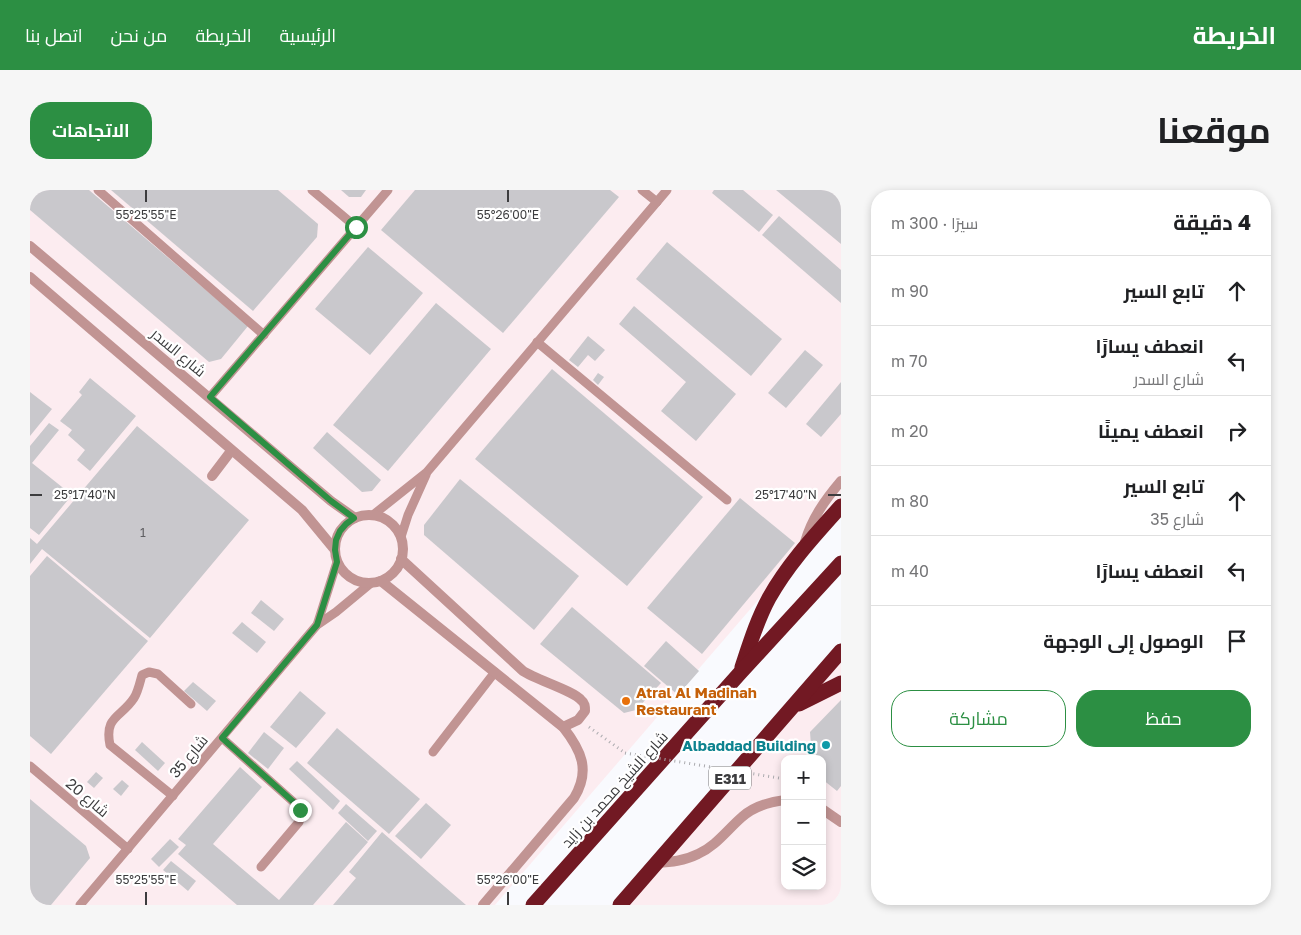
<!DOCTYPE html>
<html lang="ar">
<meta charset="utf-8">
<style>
body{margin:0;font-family:"Golos Text",Cairo,sans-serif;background:#f6f6f6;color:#202124;direction:rtl}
.controls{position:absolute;right:15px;bottom:15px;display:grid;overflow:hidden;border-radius:10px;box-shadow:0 2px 8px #0003}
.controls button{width:45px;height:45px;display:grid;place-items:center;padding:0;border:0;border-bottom:1px solid #e0e0e0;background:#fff;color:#202124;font:25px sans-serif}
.stop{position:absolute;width:15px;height:15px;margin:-11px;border:4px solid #2c8f43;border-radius:50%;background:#fff}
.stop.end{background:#2c8f43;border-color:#fff;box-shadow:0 1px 5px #0008}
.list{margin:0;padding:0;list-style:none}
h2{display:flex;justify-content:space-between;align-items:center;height:65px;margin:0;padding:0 20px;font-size:21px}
h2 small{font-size:16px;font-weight:400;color:#757577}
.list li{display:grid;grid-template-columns:32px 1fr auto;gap:15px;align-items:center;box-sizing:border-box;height:70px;padding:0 20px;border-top:1px solid #e0e0e0}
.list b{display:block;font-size:19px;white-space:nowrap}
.list p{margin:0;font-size:16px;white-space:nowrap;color:#757577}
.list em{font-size:16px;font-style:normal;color:#757577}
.actions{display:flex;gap:10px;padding:15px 20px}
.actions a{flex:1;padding:11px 0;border:1px solid #2c8f43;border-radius:20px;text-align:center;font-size:18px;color:#2c8f43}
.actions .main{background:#2c8f43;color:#fff}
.icon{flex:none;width:28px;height:28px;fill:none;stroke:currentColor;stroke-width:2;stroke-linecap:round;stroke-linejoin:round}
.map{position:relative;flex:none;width:811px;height:715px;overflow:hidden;direction:ltr;border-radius:20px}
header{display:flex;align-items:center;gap:30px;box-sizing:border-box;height:70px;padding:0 25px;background:#2c8f43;color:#fff}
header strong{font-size:24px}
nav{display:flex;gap:28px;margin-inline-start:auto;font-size:18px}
.intro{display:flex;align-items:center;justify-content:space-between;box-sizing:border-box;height:120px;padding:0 30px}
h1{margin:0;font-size:35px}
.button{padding:12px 22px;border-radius:20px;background:#2c8f43;color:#fff;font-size:18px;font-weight:700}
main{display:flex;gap:30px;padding:0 30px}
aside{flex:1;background:#fff;border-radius:20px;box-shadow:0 2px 8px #0003}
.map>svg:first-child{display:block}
</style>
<header>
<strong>الخريطة</strong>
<nav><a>الرئيسية</a><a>الخريطة</a><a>من نحن</a><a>اتصل بنا</a></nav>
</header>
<div class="intro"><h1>موقعنا</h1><a class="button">الاتجاهات</a></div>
<main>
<aside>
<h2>4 دقيقة<small>سيرًا · 300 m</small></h2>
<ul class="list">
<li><svg class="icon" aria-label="ahead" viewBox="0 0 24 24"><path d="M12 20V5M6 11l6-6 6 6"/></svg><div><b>تابع السير</b></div><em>90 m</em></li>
<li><svg class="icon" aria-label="left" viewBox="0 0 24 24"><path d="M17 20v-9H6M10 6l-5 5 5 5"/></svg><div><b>انعطف يسارًا</b><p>شارع السدر</p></div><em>70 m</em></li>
<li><svg class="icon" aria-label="right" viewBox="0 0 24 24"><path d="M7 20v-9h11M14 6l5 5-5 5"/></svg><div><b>انعطف يمينًا</b></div><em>20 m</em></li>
<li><svg class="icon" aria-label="ahead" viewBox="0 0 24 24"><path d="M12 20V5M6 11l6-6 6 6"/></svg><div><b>تابع السير</b><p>شارع 35</p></div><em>80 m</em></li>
<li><svg class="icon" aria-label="left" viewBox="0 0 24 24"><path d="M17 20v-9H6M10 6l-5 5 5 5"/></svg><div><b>انعطف يسارًا</b></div><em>40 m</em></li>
<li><svg class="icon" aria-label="arrive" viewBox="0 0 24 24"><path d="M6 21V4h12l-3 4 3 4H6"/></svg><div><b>الوصول إلى الوجهة</b></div></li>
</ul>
<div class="actions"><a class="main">حفظ</a><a>مشاركة</a></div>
</aside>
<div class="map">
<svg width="811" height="715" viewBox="0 0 811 715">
<rect width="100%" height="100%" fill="#f9fafe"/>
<!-- industrial -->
<g fill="#fcecf0" fill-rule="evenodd">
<polygon points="0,0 811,0 811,314 465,715 0,715"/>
<path d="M 811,465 L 811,715 L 599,715 ZM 755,569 L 792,569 L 792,696 L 755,696 Z"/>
</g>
<!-- building -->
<g fill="#c9c8cc">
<polygon points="0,0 59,0 218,136 191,169 179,172 0,20"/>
<polygon points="81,0 248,0 288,34 287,47 223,121"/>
<polygon points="311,0 336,0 331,7 319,7"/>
<polygon points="385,0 580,0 589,7 473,143 351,40"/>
<polygon points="684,0 713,0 743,25 729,42 682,3"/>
<polygon points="746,0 811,0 811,54"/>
<polygon points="749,26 811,80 811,113 732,45"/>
<polygon points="637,52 752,149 721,186 606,89"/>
<polygon points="338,57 393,103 340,165 285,119"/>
<polygon points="406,113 461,159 358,281 303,235"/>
<polygon points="604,116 706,204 666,251 631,221 656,192 589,134"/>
<polygon points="558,146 575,160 565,171 558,165 548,177 539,170"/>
<polygon points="775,160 793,175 756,218 738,203"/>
<polygon points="522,179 673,307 597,396 445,269"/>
<polygon points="568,183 574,187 568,195 563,190"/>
<polygon points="60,188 106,226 60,281 47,270 55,260 38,245 42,240 30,231 52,205 49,202"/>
<polygon points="811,192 811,224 791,247 776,234"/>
<polygon points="0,202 22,219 0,246"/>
<polygon points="19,233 29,240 2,273 42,305 9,345 0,338 0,256"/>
<polygon points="107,236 219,330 120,448 12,359 0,374 0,348 7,354"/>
<polygon points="297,242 351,290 342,301 332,302 283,258"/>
<polygon points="430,289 549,386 504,440 394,345 394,335"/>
<polygon points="710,308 765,353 672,464 617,418"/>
<polygon points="17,366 118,451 21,564 0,546 0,386"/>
<polygon points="231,410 254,429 244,441 221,423"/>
<polygon points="542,417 631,493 606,520 594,523 510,454"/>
<polygon points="212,432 236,452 227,463 202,443"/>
<polygon points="636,451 669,481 648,505 614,476"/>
<polygon points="163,492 186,511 177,521 154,501"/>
<polygon points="270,501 296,523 266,558 240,537"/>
<polygon points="811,510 811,596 807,601 792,589 792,569 782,569 780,542"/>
<polygon points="307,538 390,609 359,644 277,573"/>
<polygon points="234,542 254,558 238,579 218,563"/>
<polygon points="112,552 135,573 128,581 105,560"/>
<polygon points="267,571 310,611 303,620 259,579"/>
<polygon points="210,577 232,597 183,654 249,710 316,632 338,652 283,715 207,715 148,664 156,655 148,649"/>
<polygon points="66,582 73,588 64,598 57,592"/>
<polygon points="92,590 99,596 91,606 83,599"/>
<polygon points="0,609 56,656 60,668 21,715 0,715"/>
<polygon points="396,613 421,635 391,669 365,646"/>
<polygon points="316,614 347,641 338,651 308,623"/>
<polygon points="352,642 407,690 436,715 303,715 326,688 319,682"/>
<polygon points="140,649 149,657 129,677 121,669"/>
<polygon points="141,671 166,691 158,701 133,680"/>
</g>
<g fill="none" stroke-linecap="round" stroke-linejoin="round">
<!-- path -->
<polyline stroke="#ababaf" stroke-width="3" stroke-dasharray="1 4" stroke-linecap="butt" points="559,537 595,563"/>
<!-- service -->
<g stroke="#c19493" stroke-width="9">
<polyline points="68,0 234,145"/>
<polyline points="282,0 326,37"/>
<polyline points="612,0 627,12"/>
<polyline points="507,152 697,310"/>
<polyline points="180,207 358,0"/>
<polyline points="343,325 397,282 637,0"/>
<polyline points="371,347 378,325 396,285"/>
<polyline points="287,435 307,372"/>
<path d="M 192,548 L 268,616 C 272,622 272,626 269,632 L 231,677"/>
<polyline points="403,562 465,482"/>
<polyline points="0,576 98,659"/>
<path d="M 143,606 L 80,555 C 74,526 91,528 104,508 C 108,502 110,492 112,485 L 119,482 L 128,484 L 161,514"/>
<polyline points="50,715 287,435 306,422 341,393"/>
</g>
<!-- minor -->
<g stroke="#c19493" stroke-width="10">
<polyline points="182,286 201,261"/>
<path d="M 775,352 C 782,328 795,310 811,291"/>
<polyline points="792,619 811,632"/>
<path d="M 626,673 C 641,672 654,671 668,664 C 686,656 697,640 712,627 C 724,616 739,612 755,610"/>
</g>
<!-- tertiary -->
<g stroke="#c19493" stroke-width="10">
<polyline points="0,56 301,311 325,328"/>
<polyline points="0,87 272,320 305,360"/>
<circle cx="339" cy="359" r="34"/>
<path d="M 371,369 L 493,481 C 507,490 544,501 551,510 C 555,513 555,516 555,521 L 548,530 L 533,537"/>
<path d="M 351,391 L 533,537 C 551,560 561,580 544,608 L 453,715"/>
</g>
<!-- motorway -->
<g stroke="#721923" stroke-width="15">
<path d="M 712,477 C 720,453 727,430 739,408 C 758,374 785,345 811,316"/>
<polyline points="769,514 811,493"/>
<polyline points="503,715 710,483 811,373"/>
<polyline points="590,715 811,461"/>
</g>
<!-- path-bridge -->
<polyline stroke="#ababaf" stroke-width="3" stroke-dasharray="1 4" stroke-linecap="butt" points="595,563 755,589"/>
</g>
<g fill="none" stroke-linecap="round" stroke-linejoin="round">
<!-- route -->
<polyline stroke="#2c8f43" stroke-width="6" points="270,620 268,616 192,548 287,435 307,372 305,360 306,350 310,341 316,334 324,328 301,311 180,207 326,37"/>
</g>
<!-- ticks -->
<path fill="none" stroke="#3c3c3e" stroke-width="2" d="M 116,0 L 116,12M 478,0 L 478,12M 0,305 L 12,305M 798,305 L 811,305M 116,702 L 116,715M 478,702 L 478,715"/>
<!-- markers -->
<circle fill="#e8710a" stroke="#fff" stroke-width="2" cx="596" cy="511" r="5"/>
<circle fill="#0f9aa8" stroke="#fff" stroke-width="2" cx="796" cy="555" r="5"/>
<g text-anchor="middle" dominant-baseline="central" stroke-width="4.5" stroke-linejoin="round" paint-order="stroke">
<!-- number labels -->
<g font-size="12" fill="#5f5f62">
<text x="113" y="342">1</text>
</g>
<!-- shield labels -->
<rect fill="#fff" stroke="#767678" stroke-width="1" x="679" y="576.5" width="42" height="23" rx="4"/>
<g font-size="14" font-weight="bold" fill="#3c3c3e">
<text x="700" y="588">E311</text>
</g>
<!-- street labels -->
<g font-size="15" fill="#3c3c3e" stroke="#fff">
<text transform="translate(149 162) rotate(40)">شارع السدر</text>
<text transform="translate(158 566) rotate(-50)">شارع 35</text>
<text transform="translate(584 599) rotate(-48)">شارع الشيخ محمد بن زايد</text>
<text transform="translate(58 607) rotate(40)">شارع 20</text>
</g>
<!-- food labels -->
<g font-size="15" font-weight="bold" fill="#c56008" stroke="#fff" text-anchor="start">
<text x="606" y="502">Atral Al Madinah<tspan x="606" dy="17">Restaurant</tspan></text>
</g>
<!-- culture labels -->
<g font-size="15" font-weight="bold" fill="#0d838f" stroke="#fff" text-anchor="end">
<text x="786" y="555">Albaddad Building</text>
</g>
</g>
<g font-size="12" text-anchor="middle" fill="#3c3c3e" stroke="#fff" stroke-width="4.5" stroke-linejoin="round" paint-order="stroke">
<text x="116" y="29">55°25'55"E</text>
<text x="478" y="29">55°26'00"E</text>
<text x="55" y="309">25°17'40"N</text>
<text x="756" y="309">25°17'40"N</text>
<text x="116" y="694">55°25'55"E</text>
<text x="478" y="694">55°26'00"E</text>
</g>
</svg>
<div class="controls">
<button>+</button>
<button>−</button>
<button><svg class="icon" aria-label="layers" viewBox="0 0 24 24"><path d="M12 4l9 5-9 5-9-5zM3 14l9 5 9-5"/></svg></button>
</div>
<div class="stop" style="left:326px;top:37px"></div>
<div class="stop end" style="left:270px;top:620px"></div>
</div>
</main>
